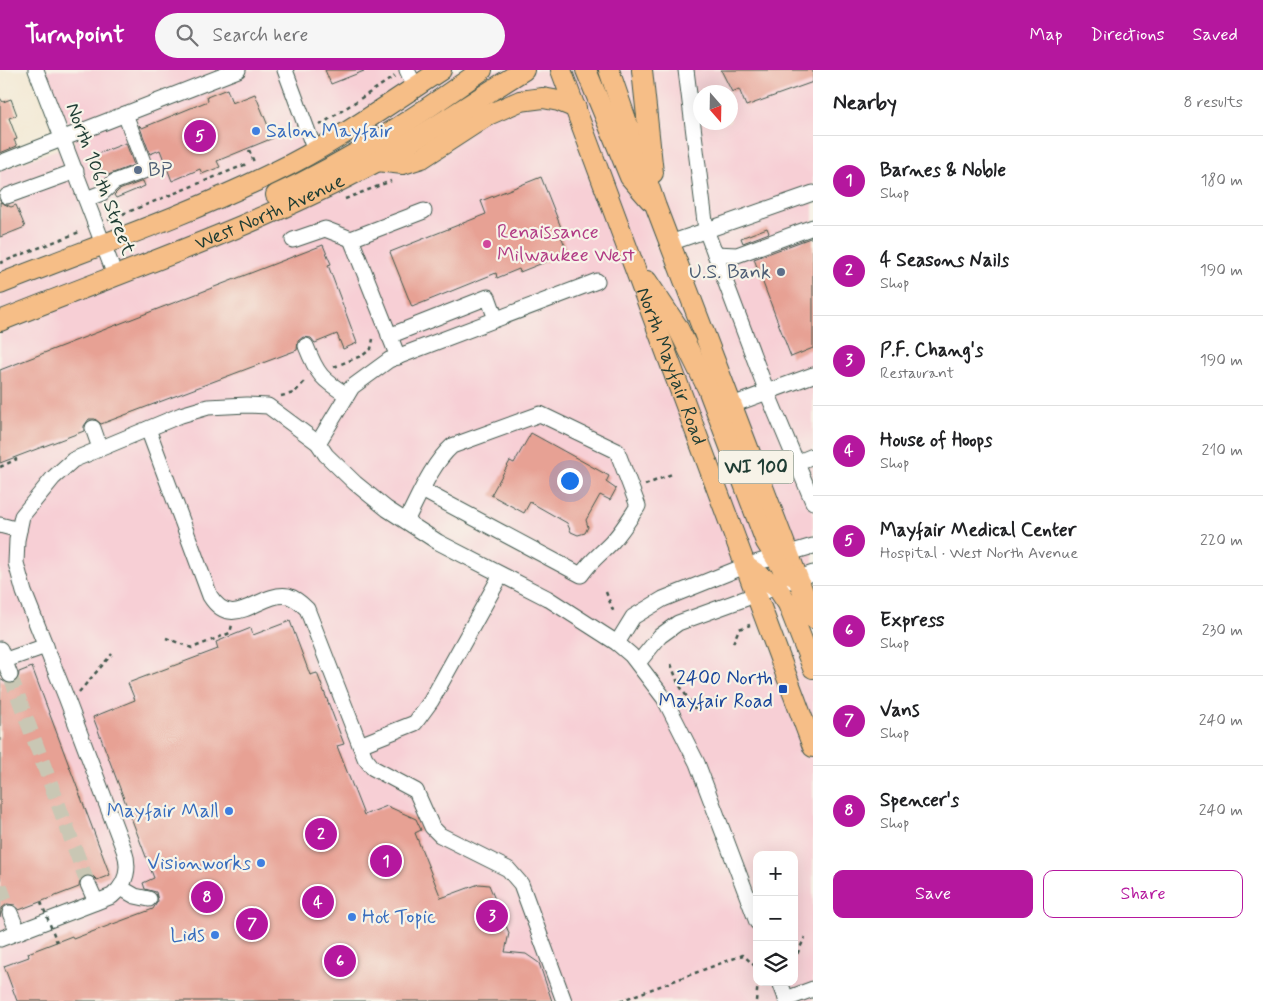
<!DOCTYPE html>
<meta charset="utf-8">
<style>
body{margin:0;font-family:Mynerve,sans-serif;background:#f6f6f6;color:#202124}
.controls{position:absolute;right:15px;bottom:15px;display:grid;overflow:hidden;border-radius:10px;box-shadow:0 5px 20px #0002}
.controls button{width:45px;height:45px;display:grid;place-items:center;padding:0;border:0;border-bottom:1px solid #e0e0e0;background:#fff;color:#202124;font:25px sans-serif}
.compass{position:absolute;left:693px;top:15px;width:45px;height:45px;border-radius:50%;background:#fff;box-shadow:0 5px 20px #0002;rotate:160deg}
.you{position:absolute;left:569px;top:410px;width:18px;height:18px;margin:-12px;border:4px solid #fff;border-radius:50%;background:#1a73e8;box-shadow:0 0 0 8px #1a73e833}
.badge{display:grid;place-items:center;width:32px;height:32px;border-radius:50%;background:#b5179e;color:#fff;font-size:16px;font-weight:700}
.pin{position:absolute;translate:-50% -50%;border:2px solid #fff;box-shadow:0 1px 5px #0006}
.list{margin:0;padding:0;list-style:none}
h2{display:flex;justify-content:space-between;align-items:center;height:65px;margin:0;padding:0 20px;font-size:21px}
h2 small{font-size:16px;font-weight:400;color:#757577}
.list li{display:grid;grid-template-columns:32px 1fr auto;gap:15px;align-items:center;box-sizing:border-box;height:90px;padding:0 20px;border-top:1px solid #e0e0e0}
.list b{display:block;font-size:19px;white-space:nowrap}
.list p{margin:0;font-size:16px;white-space:nowrap;color:#757577}
.list em{font-size:16px;font-style:normal;color:#757577}
.actions{display:flex;gap:10px;padding:15px 20px}
.actions a{flex:1;padding:11px 0;border:1px solid #b5179e;border-radius:10px;text-align:center;font-size:18px;color:#b5179e}
.actions .main{background:#b5179e;color:#fff}
.icon{flex:none;width:28px;height:28px;fill:none;stroke:currentColor;stroke-width:2;stroke-linecap:round;stroke-linejoin:round}
.map{position:relative;flex:none;width:813px;height:931px;overflow:hidden}
header{display:flex;align-items:center;gap:30px;box-sizing:border-box;height:70px;padding:0 25px;background:#b5179e;color:#fff}
header strong{font-size:24px}
nav{display:flex;gap:28px;margin-inline-start:auto;font-size:18px}
.search{width:350px;height:45px;background:#f6f6f6;display:flex;align-items:center;gap:12px;box-sizing:border-box;padding:0 18px;border-radius:28px;color:#757577;font-size:19px}
main{display:flex}
aside{flex:1;background:#fff}
.map>svg:first-child{display:block}
</style>
<header>
<strong>Turnpoint</strong>
<div class="search"><svg class="icon" aria-label="search" viewBox="0 0 24 24"><circle cx="10" cy="10" r="6"/><path d="M15 15l6 6"/></svg>Search here</div>
<nav><a>Map</a><a>Directions</a><a>Saved</a></nav>
</header>
<main>
<div class="map">
<svg width="813" height="931" viewBox="0 0 813 931">
<rect width="100%" height="100%" fill="#f7f3e8"/>
<filter id="ink" filterUnits="userSpaceOnUse"><feTurbulence type="fractalNoise" baseFrequency=".02" numOctaves="2"/><feDisplacementMap in="SourceGraphic" scale="10" xChannelSelector="R" yChannelSelector="G"/><feConvolveMatrix kernelMatrix="1 2 1 2 8 2 1 2 1" color-interpolation-filters="sRGB"/></filter>
<filter id="wash" filterUnits="userSpaceOnUse"><feTurbulence type="fractalNoise" baseFrequency=".0096" numOctaves="4" result="noise"/><feDisplacementMap in="SourceGraphic" scale="20" xChannelSelector="R" yChannelSelector="G"/><feGaussianBlur stdDeviation="1.12" result="paint"/><feColorMatrix in="noise" values="0 0 0 0 0 0 0 0 0 0 0 0 0 0 0 0 0 1.4 0 .05"/><feComposite in="paint" operator="in"/></filter>
<g filter="url(#wash)">
<rect width="100%" height="100%" fill="#f3e9d4"/>
<!-- built -->
<path fill="#f7cfd5" fill-rule="evenodd" d="M 45,0 L 813,0 L 813,931 L 0,931 L 0,100 L 75,73 ZM 700,22 L 730,22 L 730,52 L 700,52 ZM 757,785 L 794,785 L 794,912 L 757,912 Z"/>
<g id="blocks">
<!-- building -->
<g fill="#e7a194">
<polygon points="325,0 364,0 364,1 331,14"/>
<polygon points="721,0 813,0 813,12 746,36 739,19 732,22"/>
<polygon points="227,19 232,33 255,24 273,68 217,91 220,97 202,104 200,99 172,111 160,80 150,84 139,55 142,58 208,31 207,27"/>
<polygon points="0,28 3,32 11,29 17,45 9,48 17,69 14,70 17,76 0,83"/>
<polygon points="126,73 134,95 108,105 106,102 103,103 95,85"/>
<polygon points="541,107 564,165 561,166 568,183 520,202 519,199 497,208 496,203 412,237 390,182 486,144 481,131"/>
<polygon points="143,111 145,116 116,128 114,125 119,120"/>
<polygon points="0,132 11,137 16,135 25,157 0,167"/>
<polygon points="767,158 769,163 743,173 741,168"/>
<polygon points="813,167 813,278 791,287 754,189"/>
<polygon points="323,175 331,194 328,195 357,273 343,279 337,264 315,273 311,268 303,267 298,271 297,280 101,354 95,349 89,349 84,356 84,361 0,393 0,300"/>
<polygon points="531,363 609,406 606,412 616,419 610,430 600,425 586,450 588,457 585,463 578,465 571,462 567,453 530,432 524,443 491,425 510,391 514,393"/>
<polygon points="290,551 310,605 317,603 344,674 337,676 364,745 387,736 416,749 421,760 415,763 441,828 479,814 489,815 509,863 505,882 526,884 539,893 552,931 17,931 4,896 29,887 28,883 72,866 73,869 153,839 158,831 156,822 145,819 143,813 154,808 93,647 135,630 128,613 218,579 216,572 251,558 253,565"/>
<polygon points="32,597 110,805 97,810 93,806 85,805 80,809 79,817 19,840 15,835 7,834 2,838 0,847 0,609 8,614 13,614 18,610 19,602"/>
</g>
</g>
</g>
<g filter="url(#ink)">
<use href="#blocks" fill-opacity="0" stroke="#3f574c" stroke-width="1"/>
<g fill="none" stroke-linecap="round" stroke-linejoin="round">
<!-- minor-tunnel -->
<g stroke="#c9c7b4" stroke-width="15" stroke-dasharray="15 8" stroke-linecap="butt">
<polyline points="10,605 88,814"/>
<polyline points="0,816 10,843"/>
</g>
<!-- minor casing -->
<g stroke="#3f574c" stroke-width="17">
<g id="minor">
<polyline points="36,0 115,205"/>
<polyline points="285,0 315,81"/>
<polyline points="407,0 415,17"/>
<polyline points="686,0 706,160 767,322 813,432"/>
<polyline points="0,93 238,0"/>
<polyline points="7,126 76,101"/>
<polyline points="86,129 102,123 114,112 146,100 125,44"/>
<polyline points="351,169 398,287"/>
<polyline points="293,170 325,159 351,169 424,141"/>
<polyline points="670,173 813,123"/>
<polyline points="715,184 737,185 813,157"/>
<polyline points="389,266 488,227 496,249"/>
<path d="M 306,276 C 317,304 322,310 347,325"/>
<polyline points="732,335 813,305"/>
<polyline points="93,358 100,378"/>
<path d="M 148,359 L 210,526 C 233,563 260,521 288,526 C 295,528 302,534 307,539 L 365,688 L 373,698 L 416,721 L 432,757 L 440,765 L 508,799 L 521,814 L 564,931"/>
<polyline points="318,373 352,317 389,290 597,211"/>
<polyline points="796,393 813,386"/>
<path d="M 406,451 C 419,426 431,395 452,376 L 540,344 L 617,381 L 638,436 C 630,448 623,460 613,471 C 600,485 593,488 581,505 L 422,420"/>
<polyline points="0,455 19,460"/>
<polyline points="790,511 813,503"/>
<polyline points="617,573 633,547 663,529 745,496 813,476"/>
<polyline points="0,579 10,605"/>
<polyline points="0,592 46,576"/>
<polyline points="638,593 660,566 678,553 766,521"/>
<polyline points="360,675 415,653 431,631 501,505"/>
<polyline points="88,814 96,832"/>
<polyline points="121,818 135,826 149,829"/>
<polyline points="10,843 18,862"/>
<path d="M 0,869 L 112,826 C 127,814 130,797 124,780 L 66,627 L 24,522 L 16,493 L 17,470 L 22,446 L 53,408 L 73,390 L 181,345 L 208,337 L 247,335 L 268,336 L 318,373 L 326,385 L 355,413 L 387,439 L 438,472 L 547,528 L 617,573 L 631,585 L 664,628 L 697,693 L 757,852"/>
<polyline points="780,912 787,931"/>
<polyline points="786,929 813,919"/>
</g>
</g>
<!-- major casing -->
<g stroke="#3f574c" stroke-width="22">
<g id="major">
<path id="s1" d="M 561,0 L 813,677"/>
<polyline points="586,0 630,107 650,130"/>
<polyline points="609,0 656,137 813,548"/>
<polyline points="642,0 653,103"/>
<polyline points="377,91 403,94 422,88 488,45 520,31 543,28 559,31 576,38"/>
<path d="M 276,125 C 350,91 416,47 482,0"/>
<polyline points="647,211 677,256 708,319 766,472 784,501 794,506"/>
<path d="M 0,214 C 91,178 185,146 273,103 C 332,75 386,36 441,0"/>
<path id="s2" d="M 0,251 C 126,200 256,157 376,92 C 427,64 475,30 524,0"/>
<polyline points="745,496 776,516 788,534 813,598"/>
</g>
</g>
<!-- path -->
<g stroke="#3f574c" stroke-width="2.5" stroke-dasharray="4 4" stroke-linecap="butt">
<polyline points="320,55 395,6"/>
<polyline points="249,80 254,92"/>
<polyline points="345,129 391,111"/>
<polyline points="108,150 247,94"/>
<polyline points="0,193 82,161"/>
<polyline points="334,297 363,285 371,279 373,269"/>
<polyline points="281,326 294,323 306,310"/>
<polyline points="0,397 17,389"/>
<polyline points="645,415 672,404"/>
<polyline points="606,522 614,543"/>
<polyline points="166,568 192,578 230,563 232,555"/>
<polyline points="733,573 739,559 750,555"/>
<polyline points="671,594 678,613 694,638 716,630"/>
<polyline points="79,622 112,584"/>
<polyline points="794,891 805,867"/>
<polyline points="620,931 743,885 757,898"/>
<polyline points="756,931 758,912"/>
</g>
<!-- minor -->
<use href="#minor" stroke="#fff" stroke-width="15"/>
<!-- major -->
<use href="#major" stroke="#f6be87" stroke-width="20"/>
<!-- path-bridge -->
<polyline stroke="#3f574c" stroke-width="2.5" stroke-dasharray="4 4" stroke-linecap="butt" points="41,832 57,872"/>
</g>
</g>
<!-- markers -->
<g fill="#3f7fe0" stroke="#f7f3e8" stroke-width="2">
<circle cx="256" cy="61" r="5"/>
<circle cx="229" cy="741" r="5"/>
<circle cx="261" cy="793" r="5"/>
<circle cx="352" cy="847" r="5"/>
<circle cx="215" cy="865" r="5"/>
</g>
<g fill="#5c6f8a" stroke="#f7f3e8" stroke-width="2">
<circle cx="138" cy="100" r="5"/>
<circle cx="781" cy="202" r="5"/>
</g>
<circle fill="#d1479c" stroke="#f7f3e8" stroke-width="2" cx="487" cy="174" r="5"/>
<rect fill="#1a4fb4" stroke="#f7f3e8" stroke-width="2" x="778" y="614" width="10" height="10" rx="2.5"/>
<g text-anchor="middle" dominant-baseline="central" stroke-width="4.5" stroke-linejoin="round" paint-order="stroke">
<!-- shield labels -->
<rect fill="#f7f3e8" stroke="#60746a" stroke-width="1" x="718.5" y="380.5" width="75" height="33" rx="4"/>
<g font-size="19" font-weight="bold" fill="#1f3d34">
<text x="756" y="397">WI 100</text>
</g>
<!-- shop labels -->
<g font-size="20" fill="#366cbe" stroke="#f7f3e8" text-anchor="end">
<text x="266" y="61" text-anchor="start">Salon Mayfair</text>
<text x="219" y="741">Mayfair Mall</text>
<text x="251" y="793">Visionworks</text>
<text x="362" y="847" text-anchor="start">Hot Topic</text>
<text x="205" y="865">Lids</text>
</g>
<!-- service labels -->
<g font-size="20" fill="#4e5e75" stroke="#f7f3e8" text-anchor="start">
<text x="148" y="100">BP</text>
<text x="771" y="202" text-anchor="end">U.S. Bank</text>
</g>
<!-- street labels -->
<g font-size="20" fill="#1f3d34" stroke="#f7f3e8">
<text transform="translate(100 109) rotate(69)">North 106th Street</text>
<text stroke="none"><textPath href="#s2" startOffset="291">West North Avenue</textPath></text>
<text stroke="none"><textPath href="#s1" startOffset="316">North Mayfair Road</textPath></text>
</g>
<!-- hotel labels -->
<g font-size="20" fill="#b23c85" stroke="#f7f3e8" text-anchor="start">
<text x="497" y="162">Renaissance<tspan x="497" dy="23">Milwaukee West</tspan></text>
</g>
<!-- transit labels -->
<g font-size="20" fill="#164399" stroke="#f7f3e8" text-anchor="end">
<text x="773" y="608">2400 North<tspan x="773" dy="23">Mayfair Road</tspan></text>
</g>
</g>
</svg>
<div class="controls">
<button>+</button>
<button>−</button>
<button><svg class="icon" aria-label="layers" viewBox="0 0 24 24"><path d="M12 4l9 5-9 5-9-5zM3 14l9 5 9-5"/></svg></button>
</div>
<svg class="compass" viewBox="-18 -18 36 36"><path d="M0-13l5 13h-10z" fill="#e53935"/><path d="M0 13l5-13h-10z" fill="#757577"/></svg>
<div class="you"></div>
<div class="pin badge" style="left:386px;top:791px">1</div>
<div class="pin badge" style="left:321px;top:764px">2</div>
<div class="pin badge" style="left:492px;top:846px">3</div>
<div class="pin badge" style="left:318px;top:832px">4</div>
<div class="pin badge" style="left:200px;top:66px">5</div>
<div class="pin badge" style="left:340px;top:891px">6</div>
<div class="pin badge" style="left:252px;top:854px">7</div>
<div class="pin badge" style="left:207px;top:827px">8</div>
</div>
<aside>
<h2>Nearby<small>8 results</small></h2>
<ul class="list">
<li><span class="badge">1</span><div><b>Barnes &amp; Noble</b><p>Shop</p></div><em>180 m</em></li>
<li><span class="badge">2</span><div><b>4 Seasons Nails</b><p>Shop</p></div><em>190 m</em></li>
<li><span class="badge">3</span><div><b>P.F. Chang's</b><p>Restaurant</p></div><em>190 m</em></li>
<li><span class="badge">4</span><div><b>House of Hoops</b><p>Shop</p></div><em>210 m</em></li>
<li><span class="badge">5</span><div><b>Mayfair Medical Center</b><p>Hospital · West North Avenue</p></div><em>220 m</em></li>
<li><span class="badge">6</span><div><b>Express</b><p>Shop</p></div><em>230 m</em></li>
<li><span class="badge">7</span><div><b>Vans</b><p>Shop</p></div><em>240 m</em></li>
<li><span class="badge">8</span><div><b>Spencer's</b><p>Shop</p></div><em>240 m</em></li>
</ul>
<div class="actions"><a class="main">Save</a><a>Share</a></div>
</aside>
</main>
